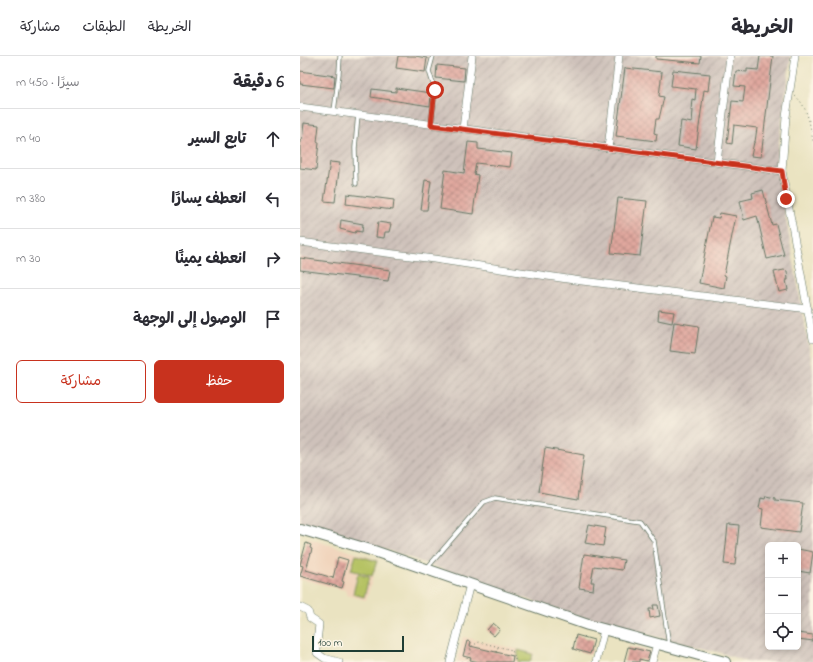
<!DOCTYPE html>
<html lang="ar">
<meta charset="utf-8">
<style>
body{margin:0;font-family:"Indie Flower","Playpen Sans Arabic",sans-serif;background:#f2f2f3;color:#2b2b33;direction:rtl}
.controls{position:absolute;right:12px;bottom:12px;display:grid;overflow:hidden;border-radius:6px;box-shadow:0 2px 6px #0003}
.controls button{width:36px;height:36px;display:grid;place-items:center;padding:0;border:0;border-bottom:1px solid #e1e1e2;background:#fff;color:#2b2b33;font:20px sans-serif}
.scale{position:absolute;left:12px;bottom:10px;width:92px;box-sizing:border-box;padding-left:4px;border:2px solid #1f3d34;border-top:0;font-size:11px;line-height:14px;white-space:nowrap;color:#1f3d34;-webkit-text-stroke:3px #fcf5e5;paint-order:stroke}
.stop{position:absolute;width:12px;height:12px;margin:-9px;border:3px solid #c8321e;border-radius:50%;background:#fff}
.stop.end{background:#c8321e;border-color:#fff;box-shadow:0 1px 4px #0008}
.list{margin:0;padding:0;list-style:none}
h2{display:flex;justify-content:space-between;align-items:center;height:52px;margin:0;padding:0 16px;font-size:17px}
h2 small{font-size:13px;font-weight:400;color:#7c7c81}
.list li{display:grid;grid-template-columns:26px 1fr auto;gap:12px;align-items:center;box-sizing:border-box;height:60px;padding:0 16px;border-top:1px solid #e1e1e2}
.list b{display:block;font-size:15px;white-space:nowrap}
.list em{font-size:13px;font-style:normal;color:#7c7c81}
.actions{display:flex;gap:8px;padding:12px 16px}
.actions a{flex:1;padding:9px 0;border:1px solid #c8321e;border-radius:6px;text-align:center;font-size:14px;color:#c8321e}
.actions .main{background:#c8321e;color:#fff}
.icon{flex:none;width:22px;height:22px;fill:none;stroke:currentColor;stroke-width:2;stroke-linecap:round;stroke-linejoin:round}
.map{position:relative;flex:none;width:513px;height:606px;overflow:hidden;direction:ltr}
header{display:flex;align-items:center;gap:24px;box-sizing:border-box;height:56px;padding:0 20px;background:#fff;border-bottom:1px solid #e1e1e2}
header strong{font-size:19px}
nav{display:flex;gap:22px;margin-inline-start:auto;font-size:14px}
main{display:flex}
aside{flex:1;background:#fff}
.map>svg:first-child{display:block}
</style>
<header>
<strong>الخريطة</strong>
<nav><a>الخريطة</a><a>الطبقات</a><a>مشاركة</a></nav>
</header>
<main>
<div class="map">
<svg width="513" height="606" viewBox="0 0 513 606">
<defs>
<pattern id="industrial-furrows" width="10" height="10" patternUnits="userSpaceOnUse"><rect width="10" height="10" fill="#cec1ba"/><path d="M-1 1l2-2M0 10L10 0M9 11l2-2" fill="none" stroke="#a79e98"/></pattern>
<pattern id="building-cross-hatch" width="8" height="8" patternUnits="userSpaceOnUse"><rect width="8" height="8" fill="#e0a79e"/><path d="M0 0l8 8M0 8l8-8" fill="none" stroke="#b58982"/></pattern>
</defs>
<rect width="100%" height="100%" fill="#fcf5e5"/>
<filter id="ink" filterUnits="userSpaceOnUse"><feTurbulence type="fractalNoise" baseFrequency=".025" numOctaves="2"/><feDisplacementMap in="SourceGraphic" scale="8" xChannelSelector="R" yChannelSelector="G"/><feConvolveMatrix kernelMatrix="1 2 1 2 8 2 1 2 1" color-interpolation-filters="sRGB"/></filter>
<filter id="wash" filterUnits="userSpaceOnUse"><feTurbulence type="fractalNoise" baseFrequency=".012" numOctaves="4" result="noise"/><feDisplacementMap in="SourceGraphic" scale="16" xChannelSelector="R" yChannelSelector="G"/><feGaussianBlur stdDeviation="0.9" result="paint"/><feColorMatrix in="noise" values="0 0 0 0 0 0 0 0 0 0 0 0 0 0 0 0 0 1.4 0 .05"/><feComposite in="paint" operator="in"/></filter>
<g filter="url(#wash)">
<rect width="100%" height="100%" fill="#eae3c1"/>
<!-- built -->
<g fill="#f1d5bd">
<polygon points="7,482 78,504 66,544 47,539 45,534 0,523 0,509"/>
<polygon points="163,581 234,597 231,606 157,606"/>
</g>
<!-- industrial -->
<path fill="url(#industrial-furrows)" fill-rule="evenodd" d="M 0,0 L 491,0 L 476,107 L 513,314 L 513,606 L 447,606 L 421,597 L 275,560 L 22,471 L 0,466 ZM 468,489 L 498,489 L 498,591 L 468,591 Z"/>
<!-- green -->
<g fill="#b5c264" stroke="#6a804c">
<polygon points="56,499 77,505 72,520 51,514"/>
<polygon points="58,518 69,521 64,541 53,538"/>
<polygon points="218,594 233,598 230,606 218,606"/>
</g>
<g id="blocks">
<!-- building -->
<g fill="url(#building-cross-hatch)">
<polygon points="98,0 115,0 127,2 125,16 96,12"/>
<polygon points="356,0 401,0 400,7 356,3"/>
<polygon points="460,0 473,0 461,101 451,100 454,86 455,86 457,72 434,69 432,88 427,87 432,45 443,46 445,31 434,30 436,15 447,16 447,13 458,14"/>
<polygon points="137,9 165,12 164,25 136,22"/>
<polygon points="325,12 362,16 359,40 364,41 359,63 356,63 354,77 357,78 356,85 316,80"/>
<polygon points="373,14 410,18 408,35 404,34 396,93 378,90 381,65 392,67 393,54 391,54 392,43 395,44 396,33 371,30"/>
<polygon points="0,15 35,20 34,32 0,28"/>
<polygon points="96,32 131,37 130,50 71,41 72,33 96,36"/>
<polygon points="4,67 19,69 17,86 19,86 16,114 0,112 0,84 2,84"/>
<polygon points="168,86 178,87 178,93 212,97 210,111 176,107 174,118 178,119 173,158 140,153 145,114 164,117"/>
<polygon points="30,106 40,107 35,146 24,145"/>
<polygon points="125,124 131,125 127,154 121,154"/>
<polygon points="463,134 472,169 476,168 484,199 467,203 457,160 444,164 440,145 453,142 452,137"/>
<polygon points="47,138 94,144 93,154 46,148"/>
<polygon points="318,142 347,145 340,200 311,197"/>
<polygon points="420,157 436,160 424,219 426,220 424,232 399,227 412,161 419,162"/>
<polygon points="41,164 63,168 62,176 56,175 55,177 40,173"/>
<polygon points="78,166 91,168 89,176 85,176 84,182 76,181"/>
<polygon points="0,202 90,214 88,225 0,214"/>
<polygon points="484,214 487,215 488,224 486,224 488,234 479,236 474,216"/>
<polygon points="359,254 374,256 372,267 358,264"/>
<polygon points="374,266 399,270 395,298 370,295"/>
<polygon points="245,392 284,399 278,443 239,436"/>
<polygon points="466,440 475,442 475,444 503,447 499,476 461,471 463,453 459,452 461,442 465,443"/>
<polygon points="289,469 306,472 303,490 285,487"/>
<polygon points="428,469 439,470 435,509 424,508"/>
<polygon points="6,487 11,489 10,492 12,493 6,514 33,522 38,501 48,504 42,525 44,526 42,532 0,520 3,510 0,509"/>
<polygon points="498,493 513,496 510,517 498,515"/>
<polygon points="284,498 324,504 322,514 294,510 291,526 294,526 293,534 279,532"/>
<polygon points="353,549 358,549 360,560 350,562 349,553 354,553"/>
<polygon points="193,567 200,573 194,580 187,574"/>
<polygon points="498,577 513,579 513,585 498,583"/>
<polygon points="276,579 294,584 290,598 273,593"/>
<polygon points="167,585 171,586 170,590 213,600 212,606 180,606 170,604 171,602 163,600"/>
<polygon points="328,591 350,596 347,605 339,603 339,606 324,606"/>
</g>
</g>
</g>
<g filter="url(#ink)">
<use href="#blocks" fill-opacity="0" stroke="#667765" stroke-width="1"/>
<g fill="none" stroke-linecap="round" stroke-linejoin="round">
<!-- lane casing -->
<g stroke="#667765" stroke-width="5">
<g id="lane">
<polyline points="34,55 39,17 40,0"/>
<polyline points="131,69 135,34 129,15 133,0"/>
<polyline points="56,128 55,92 58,58"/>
<polyline points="127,512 184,446 195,442 340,465 354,485 369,590"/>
</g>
</g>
<!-- street casing -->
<g stroke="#667765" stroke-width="8">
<g id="street">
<polyline points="495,0 486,61 482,115 513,283"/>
<polyline points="0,51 482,115"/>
<polyline points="163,73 172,0"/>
<polyline points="308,92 319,0"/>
<polyline points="417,106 430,0"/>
<polyline points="0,186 134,203 274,224 508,253"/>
<polyline points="0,551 8,555 10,562 19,568 17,587 17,597 24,602 39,606"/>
<polyline points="150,606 170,528"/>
<polyline points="296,606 304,574"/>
<polyline points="352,606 357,588"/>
</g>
</g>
<!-- secondary casing -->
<g stroke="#667765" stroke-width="12">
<polyline id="secondary" points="0,473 74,495 288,569 425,606"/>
</g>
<!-- path -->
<g stroke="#667765" stroke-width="1" stroke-dasharray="1 3" stroke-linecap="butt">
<path d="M 495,40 C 508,50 510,70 513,85"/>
<polyline points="166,592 171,593"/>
<polyline points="196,596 198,591"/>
<polyline points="161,606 162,606"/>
<polyline points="168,606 172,590 179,586 212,594 215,602 215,606"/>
</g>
<!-- lane -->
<use href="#lane" stroke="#fff" stroke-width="3.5"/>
<!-- street -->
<use href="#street" stroke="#fff" stroke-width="7"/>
<!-- secondary -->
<use href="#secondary" stroke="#fff" stroke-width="10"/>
</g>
</g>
<g fill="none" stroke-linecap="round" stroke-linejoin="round" filter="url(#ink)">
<!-- route -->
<polyline stroke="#c8321e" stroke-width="5" points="135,34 131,69 482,115 486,143"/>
</g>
</svg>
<div class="controls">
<button>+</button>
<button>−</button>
<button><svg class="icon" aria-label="locate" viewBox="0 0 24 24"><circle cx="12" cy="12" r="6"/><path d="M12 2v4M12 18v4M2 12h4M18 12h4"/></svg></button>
</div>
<div class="scale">100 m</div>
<div class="stop" style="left:135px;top:34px"></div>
<div class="stop end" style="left:486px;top:143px"></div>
</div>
<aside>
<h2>6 دقيقة<small>سيرًا · 450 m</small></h2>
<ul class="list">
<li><svg class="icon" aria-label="ahead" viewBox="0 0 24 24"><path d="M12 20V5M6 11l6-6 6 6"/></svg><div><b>تابع السير</b></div><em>40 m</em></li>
<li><svg class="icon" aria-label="left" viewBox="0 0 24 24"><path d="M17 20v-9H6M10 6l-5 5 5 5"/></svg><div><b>انعطف يسارًا</b></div><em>380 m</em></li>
<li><svg class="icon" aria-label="right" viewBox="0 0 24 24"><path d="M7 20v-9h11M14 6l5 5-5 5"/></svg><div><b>انعطف يمينًا</b></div><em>30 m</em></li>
<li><svg class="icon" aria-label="arrive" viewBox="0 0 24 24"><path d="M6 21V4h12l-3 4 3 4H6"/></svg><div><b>الوصول إلى الوجهة</b></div></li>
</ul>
<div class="actions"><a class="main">حفظ</a><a>مشاركة</a></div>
</aside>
</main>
